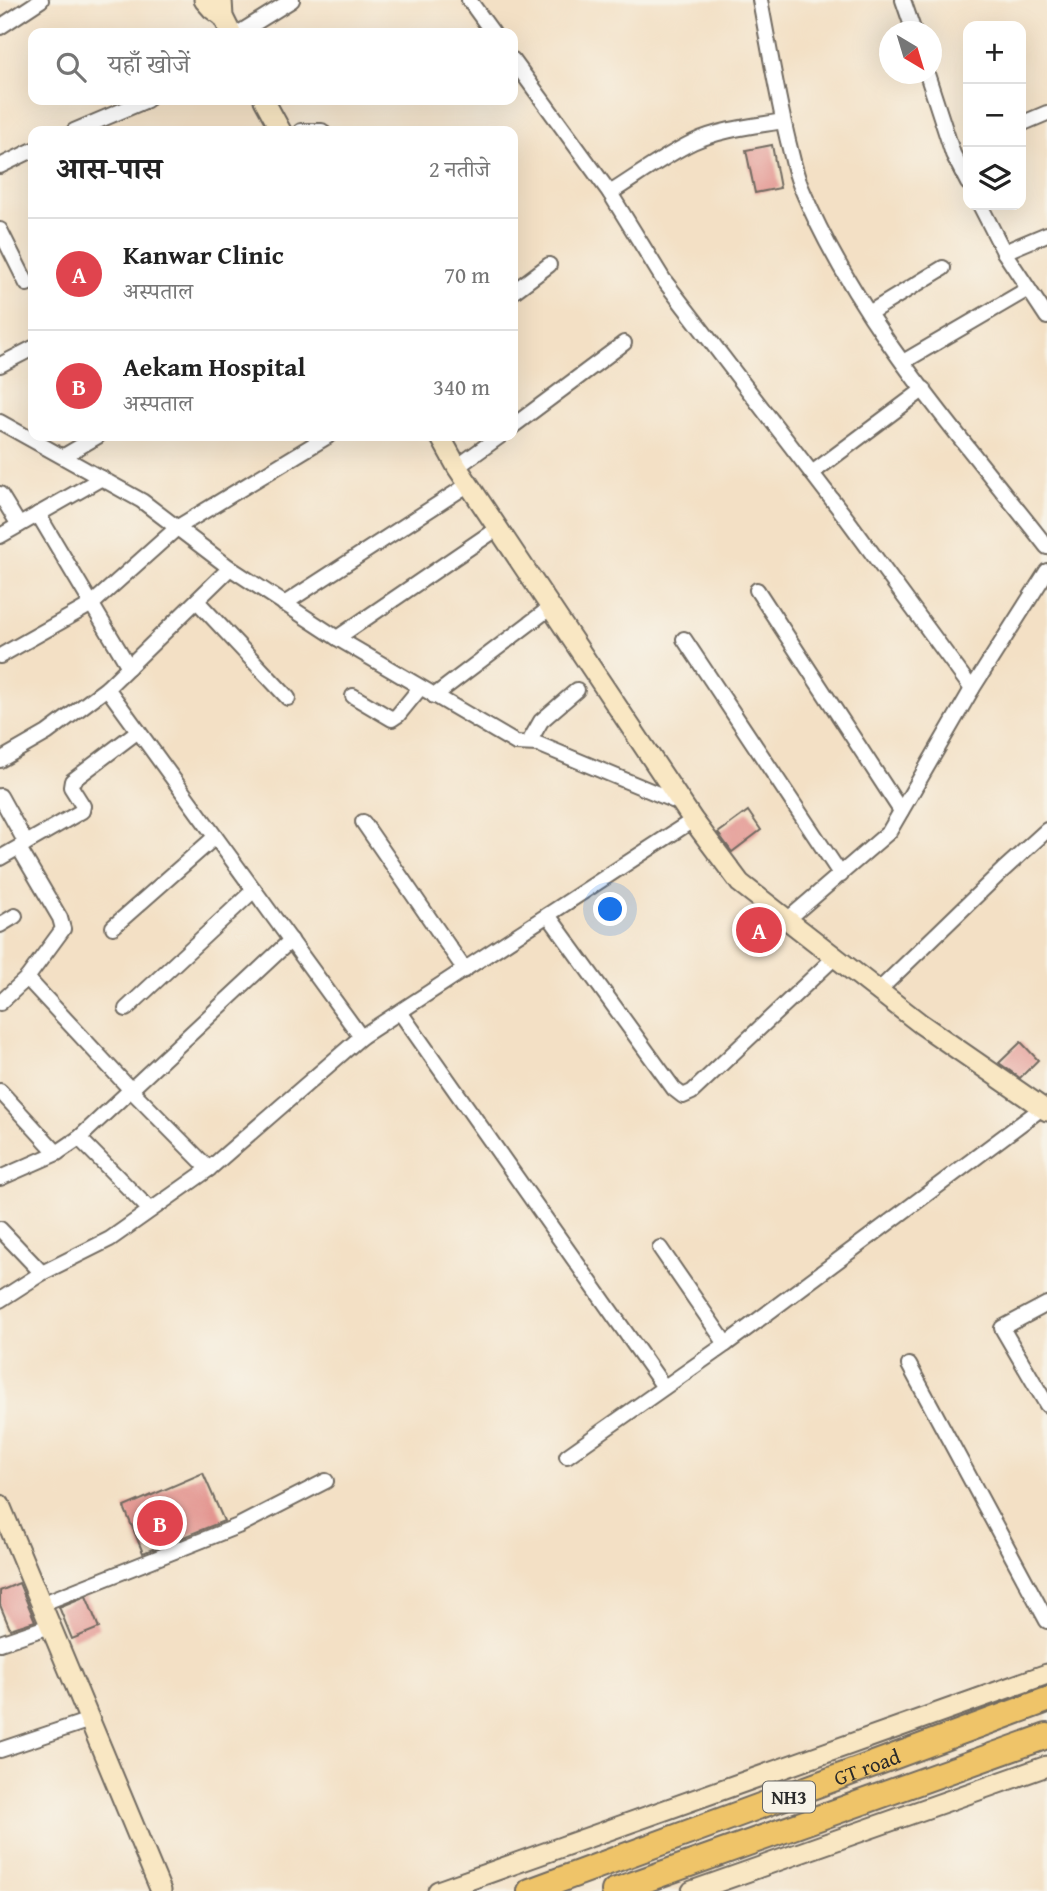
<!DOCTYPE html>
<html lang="hi">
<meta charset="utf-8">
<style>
body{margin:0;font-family:"Gentium Book Plus","Noto Serif Devanagari",serif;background:#f2f2f2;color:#222}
.controls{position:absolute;right:21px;top:21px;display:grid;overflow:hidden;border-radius:14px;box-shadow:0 7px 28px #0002}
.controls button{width:63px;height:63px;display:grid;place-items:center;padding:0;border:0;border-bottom:2px solid #e0e0e0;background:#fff;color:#222;font:35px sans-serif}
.compass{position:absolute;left:879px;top:21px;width:63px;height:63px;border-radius:50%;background:#fff;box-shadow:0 7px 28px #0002;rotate:142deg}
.you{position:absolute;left:611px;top:910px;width:24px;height:24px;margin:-18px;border:5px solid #fff;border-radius:50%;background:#1a73e8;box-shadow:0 0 0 10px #1a73e833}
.badge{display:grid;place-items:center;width:46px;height:46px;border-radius:50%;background:#111827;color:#fff;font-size:23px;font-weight:700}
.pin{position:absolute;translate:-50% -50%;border:4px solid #fff;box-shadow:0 2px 7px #0006}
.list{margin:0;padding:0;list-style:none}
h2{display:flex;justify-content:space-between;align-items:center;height:91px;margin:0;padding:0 28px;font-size:30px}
h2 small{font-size:23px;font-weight:400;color:#767676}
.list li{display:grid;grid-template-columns:46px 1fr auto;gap:21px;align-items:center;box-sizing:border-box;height:112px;padding:0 28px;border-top:2px solid #e0e0e0}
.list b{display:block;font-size:26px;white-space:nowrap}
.list p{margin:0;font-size:23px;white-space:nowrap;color:#767676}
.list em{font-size:23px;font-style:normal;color:#767676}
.icon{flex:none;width:38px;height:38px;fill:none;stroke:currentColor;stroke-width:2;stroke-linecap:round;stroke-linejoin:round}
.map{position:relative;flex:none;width:1047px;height:1891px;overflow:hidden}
.search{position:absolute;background:#fff;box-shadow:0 7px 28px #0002;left:28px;top:28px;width:490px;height:77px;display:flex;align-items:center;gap:18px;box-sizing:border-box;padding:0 24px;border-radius:14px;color:#767676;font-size:26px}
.panel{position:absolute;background:#fff;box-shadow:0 7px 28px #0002;left:28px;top:126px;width:490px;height:315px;border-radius:14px}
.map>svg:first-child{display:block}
</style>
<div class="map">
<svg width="1047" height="1891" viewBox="0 0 1047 1891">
<rect width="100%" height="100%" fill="#f7f3e8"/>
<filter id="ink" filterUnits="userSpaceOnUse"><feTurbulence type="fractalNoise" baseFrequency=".0143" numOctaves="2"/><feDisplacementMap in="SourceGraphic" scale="14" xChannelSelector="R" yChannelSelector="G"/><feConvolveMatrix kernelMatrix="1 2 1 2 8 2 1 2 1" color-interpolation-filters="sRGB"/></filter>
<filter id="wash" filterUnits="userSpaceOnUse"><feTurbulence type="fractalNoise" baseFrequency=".00686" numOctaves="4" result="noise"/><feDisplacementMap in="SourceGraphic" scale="28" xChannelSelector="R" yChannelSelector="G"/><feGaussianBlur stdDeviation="1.57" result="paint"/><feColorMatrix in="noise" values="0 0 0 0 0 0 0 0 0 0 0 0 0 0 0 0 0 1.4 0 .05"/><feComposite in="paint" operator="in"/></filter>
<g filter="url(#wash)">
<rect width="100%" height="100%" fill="#f3e0c5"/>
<g id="blocks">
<!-- building -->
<g fill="#e39590">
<polygon points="772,145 780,188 755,193 746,150"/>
<polygon points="748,811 761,830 732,852 718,833"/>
<polygon points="762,915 779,929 755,952 740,936"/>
<polygon points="1021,1042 1038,1060 1020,1078 999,1063"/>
<polygon points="203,1473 224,1521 143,1553 124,1507"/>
<polygon points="19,1583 35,1621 10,1629 0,1605 0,1591"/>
<polygon points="86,1596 99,1628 72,1639 59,1607"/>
</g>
</g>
</g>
<g filter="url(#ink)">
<use href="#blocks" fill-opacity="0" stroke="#716a61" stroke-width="2"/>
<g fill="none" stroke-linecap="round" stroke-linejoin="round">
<!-- street casing -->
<g stroke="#716a61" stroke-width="18">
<g id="street">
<polyline points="469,0 493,33"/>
<path d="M 760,0 C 769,47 777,95 788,141 C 792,156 795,173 801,187 C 857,322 958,433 1047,547"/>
<polyline points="903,0 914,32"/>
<polyline points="0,27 41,0"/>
<polyline points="239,33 292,0"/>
<polyline points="513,60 610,193 663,279 847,519 972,689"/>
<polyline points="927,74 953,154 968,183"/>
<polyline points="1021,124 1047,113"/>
<polyline points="74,131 147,100"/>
<polyline points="301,131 322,131"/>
<polyline points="0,166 33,150"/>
<path d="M 610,193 C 637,176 664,156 693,142 C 721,129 754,126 783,121"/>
<polyline points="980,205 1004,252 1047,317"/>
<polyline points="0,230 27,284"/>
<polyline points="1004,252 1047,234"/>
<polyline points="513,292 549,265"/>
<polyline points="869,313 943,268"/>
<polyline points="903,362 1028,289"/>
<polyline points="0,365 33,348"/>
<polyline points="0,422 142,501 230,568 337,638 498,528"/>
<polyline points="513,426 624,343"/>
<polyline points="64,456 98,436"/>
<polyline points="457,467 500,436"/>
<polyline points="812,473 924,389"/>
<polyline points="0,494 19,525"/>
<polyline points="38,514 129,667"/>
<polyline points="0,536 102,478"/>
<polyline points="757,590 901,811"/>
<polyline points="197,601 288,698"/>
<polyline points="284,604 469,484"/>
<polyline points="337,638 516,743 538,744 682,804"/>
<polyline points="684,639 841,875"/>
<polyline points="0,656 92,604 178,527 328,436"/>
<polyline points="107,688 361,1037"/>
<polyline points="353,696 392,719 398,715 420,688"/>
<polyline points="434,696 551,607"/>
<polyline points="529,742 541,721 577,690"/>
<polyline points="0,760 47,733 107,688 230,568"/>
<polyline points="0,796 26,843"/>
<polyline points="363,822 465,970"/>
<polyline points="0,858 82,811 83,806 71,787 72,781 138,731"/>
<polyline points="548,915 674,1089 683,1096 692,1092 835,957"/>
<polyline points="787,920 889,832 972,689 1047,571"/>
<polyline points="0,925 15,916"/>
<polyline points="113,927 215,837"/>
<polyline points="27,978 131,1090 209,1169"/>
<polyline points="878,991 1003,870 1047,830"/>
<polyline points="0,1003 27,978 63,929 60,918 19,848"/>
<polyline points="126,1009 254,890"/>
<polyline points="400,1012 664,1387"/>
<polyline points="0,1091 57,1153"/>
<polyline points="79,1138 150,1210"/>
<polyline points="0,1178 57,1153 79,1138 291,940"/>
<polyline points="0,1229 42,1273"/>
<polyline points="660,1248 726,1344"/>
<polyline points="0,1300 42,1273 110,1239 209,1169 361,1037 693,820"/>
<polyline points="1047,1304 1002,1328 1047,1405"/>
<polyline points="909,1365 1047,1621"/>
<polyline points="567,1456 726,1344 1042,1108"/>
<polyline points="41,1604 238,1526 326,1481"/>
<polyline points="0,1643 50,1626"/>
<polyline points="0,1750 90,1720"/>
</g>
</g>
<!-- secondary casing -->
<g stroke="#716a61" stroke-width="23">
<g id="secondary">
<polyline points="204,0 212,9 223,17"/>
<polyline points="222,0 223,17 231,33"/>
<polyline points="264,100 281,131"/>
<polyline points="440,436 457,467 693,820 740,883 921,1024 1047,1111"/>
<polyline points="0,1505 161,1891"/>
<polyline points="438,1891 1047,1674"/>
<polyline points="692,1891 1047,1766"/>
</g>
</g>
<!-- highway casing -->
<g stroke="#716a61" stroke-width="28">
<g id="highway">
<path id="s1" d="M 530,1891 L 1047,1700"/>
<polyline points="614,1891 1047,1736"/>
</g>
</g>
<!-- street -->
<use href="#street" stroke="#fff" stroke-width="14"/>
<!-- secondary -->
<use href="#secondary" stroke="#f9e7c3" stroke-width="19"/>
<!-- highway -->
<use href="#highway" stroke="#efc469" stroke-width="24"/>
</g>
</g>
<g text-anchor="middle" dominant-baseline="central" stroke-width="5" stroke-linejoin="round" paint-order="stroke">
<!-- shield labels -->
<rect fill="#f7f3e8" stroke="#686764" stroke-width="2" x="763" y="1781.5" width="52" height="31" rx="5"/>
<g font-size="19" font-weight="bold" fill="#2b2b2b">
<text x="789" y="1797">NH3</text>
</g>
<!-- street labels -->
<g font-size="21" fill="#2b2b2b" stroke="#f7f3e8">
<text stroke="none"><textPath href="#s1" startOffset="359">GT road</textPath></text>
</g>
</g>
</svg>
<div class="controls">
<button>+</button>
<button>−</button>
<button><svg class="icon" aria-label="layers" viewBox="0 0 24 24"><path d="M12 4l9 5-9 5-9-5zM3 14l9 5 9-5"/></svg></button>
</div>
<svg class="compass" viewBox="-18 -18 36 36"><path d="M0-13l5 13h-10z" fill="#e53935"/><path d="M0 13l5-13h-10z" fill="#767676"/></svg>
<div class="you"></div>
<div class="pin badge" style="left:759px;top:930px;background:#e0444e">A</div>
<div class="pin badge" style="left:160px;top:1523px;background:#e0444e">B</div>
<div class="search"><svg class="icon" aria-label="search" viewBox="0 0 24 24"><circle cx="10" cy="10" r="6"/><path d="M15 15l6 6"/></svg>यहाँ खोजें</div>
<section class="panel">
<h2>आस-पास<small>2 नतीजे</small></h2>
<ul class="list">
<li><span class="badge" style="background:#e0444e">A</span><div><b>Kanwar Clinic</b><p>अस्पताल</p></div><em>70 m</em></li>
<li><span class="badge" style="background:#e0444e">B</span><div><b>Aekam Hospital</b><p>अस्पताल</p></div><em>340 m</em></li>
</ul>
</section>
</div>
